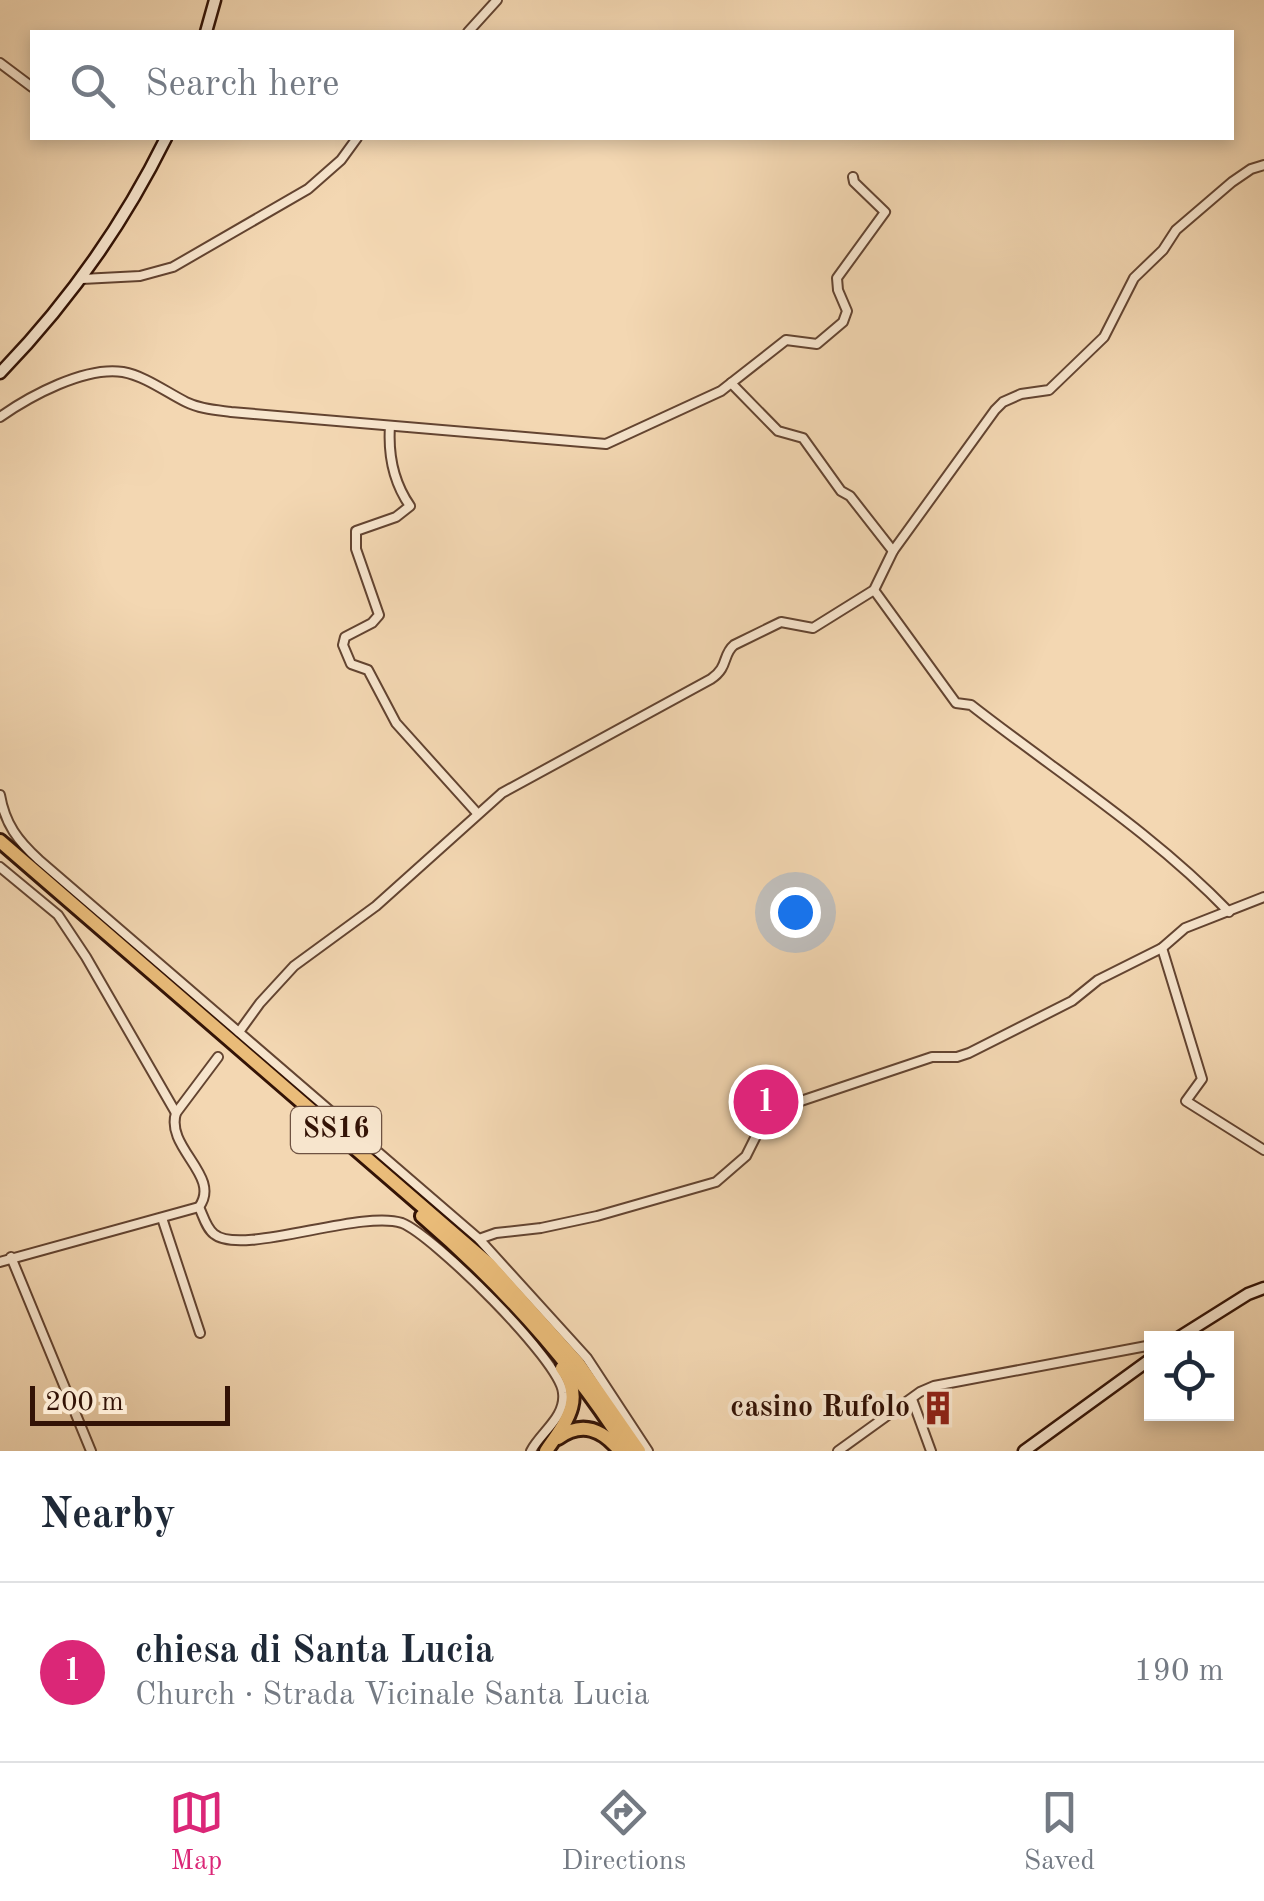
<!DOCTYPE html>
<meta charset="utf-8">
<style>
body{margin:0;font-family:"Old Standard TT",serif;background:#f2f2f3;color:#1f2937}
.controls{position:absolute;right:30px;bottom:30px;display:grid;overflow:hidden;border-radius:0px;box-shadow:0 5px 15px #0003}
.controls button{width:90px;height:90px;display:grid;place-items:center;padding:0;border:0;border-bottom:2px solid #e0e1e3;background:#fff;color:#1f2937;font:50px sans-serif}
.scale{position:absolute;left:30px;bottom:25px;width:200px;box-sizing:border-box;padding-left:10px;border:5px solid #331306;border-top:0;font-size:28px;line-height:35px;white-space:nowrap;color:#331306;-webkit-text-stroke:8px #f7e5cd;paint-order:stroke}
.you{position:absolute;left:795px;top:912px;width:35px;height:35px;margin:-25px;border:8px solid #fff;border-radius:50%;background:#1a73e8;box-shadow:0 0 0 15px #1a73e833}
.badge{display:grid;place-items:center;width:65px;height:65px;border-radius:50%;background:#db2777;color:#fff;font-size:32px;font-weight:700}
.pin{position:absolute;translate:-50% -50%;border:5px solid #fff;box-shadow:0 2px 10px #0006}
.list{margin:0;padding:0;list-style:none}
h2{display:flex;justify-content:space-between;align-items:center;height:130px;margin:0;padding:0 40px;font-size:42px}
h2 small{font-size:32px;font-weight:400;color:#747a83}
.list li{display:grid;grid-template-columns:65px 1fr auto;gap:30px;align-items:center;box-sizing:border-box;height:180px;padding:0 40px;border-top:2px solid #e0e1e3}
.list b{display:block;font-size:38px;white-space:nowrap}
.list p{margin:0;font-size:32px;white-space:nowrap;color:#747a83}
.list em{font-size:32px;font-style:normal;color:#747a83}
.icon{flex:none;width:55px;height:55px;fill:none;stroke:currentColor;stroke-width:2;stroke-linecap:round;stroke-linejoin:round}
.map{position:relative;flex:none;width:1264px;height:1451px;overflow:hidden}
.search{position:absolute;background:#fff;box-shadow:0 5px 15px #0003;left:30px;right:30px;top:30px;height:110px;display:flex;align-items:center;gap:25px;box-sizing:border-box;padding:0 35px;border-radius:0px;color:#747a83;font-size:38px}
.sheet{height:310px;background:#fff}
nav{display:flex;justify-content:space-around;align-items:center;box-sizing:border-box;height:140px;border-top:2px solid #e0e1e3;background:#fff;font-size:28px;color:#747a83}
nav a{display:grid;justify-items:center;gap:5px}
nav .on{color:#db2777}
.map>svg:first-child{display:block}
</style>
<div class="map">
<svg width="1264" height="1451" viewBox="0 0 1264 1451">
<rect width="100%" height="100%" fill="#f3d7b2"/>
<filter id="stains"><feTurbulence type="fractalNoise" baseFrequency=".002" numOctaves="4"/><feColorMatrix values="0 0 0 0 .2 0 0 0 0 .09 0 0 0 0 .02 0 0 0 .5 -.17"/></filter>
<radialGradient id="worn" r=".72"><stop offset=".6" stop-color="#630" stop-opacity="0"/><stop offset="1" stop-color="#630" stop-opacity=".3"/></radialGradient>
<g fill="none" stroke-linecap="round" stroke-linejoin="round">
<!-- street casing -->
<g stroke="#634431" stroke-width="12">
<g id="street">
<polyline points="468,32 497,0"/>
<polyline points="0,63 32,87"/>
<polyline points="82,279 140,276 173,267 308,189 341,160 357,138"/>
<polyline points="731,383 778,431 803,438 841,491 850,496 893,551"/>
<path d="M 0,417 C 30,396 85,366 123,372 C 145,376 166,392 186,402 C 200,409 216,410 231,412 L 606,444 L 721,391 L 786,340 L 817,344 L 843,322 L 847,311 L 838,290 L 837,278 L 885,212 L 854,182 L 853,177"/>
<path d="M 390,426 C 388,455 394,483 410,506 L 396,517 L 356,531 L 356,549 L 379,615 L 372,623 L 345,637 L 343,645 L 351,664 L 368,670 L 396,723 L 477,813"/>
<path d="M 874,590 L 956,703 L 971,705 C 1058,773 1152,832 1229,912"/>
<path d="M 0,795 C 5,824 18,841 39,860 L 479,1239 L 587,1358 L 648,1451"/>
<polyline points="0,867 58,915 86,957 176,1113"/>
<polyline points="1162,948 1202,1079 1186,1101 1264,1150"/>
<path d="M 239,1032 L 260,1003 L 294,966 L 376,906 L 502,793 L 711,679 C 729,667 722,655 734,645 L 781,622 L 813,628 L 874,590 L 893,551 L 995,410 L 1003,402 L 1021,394 L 1049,390 L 1104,337 L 1134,278 L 1163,250 L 1176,230 L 1232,182 L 1251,169 L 1264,165"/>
<path d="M 199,1207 C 203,1215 206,1228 214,1234 C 241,1257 361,1209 402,1223 C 433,1235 561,1361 563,1393 C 566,1417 541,1432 531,1451"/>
<polyline points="162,1218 200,1333"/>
<polyline points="479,1239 496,1233 541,1228 597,1216 716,1182 746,1156 761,1126 777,1109 932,1057 957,1057 969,1053 1072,1001 1098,980 1162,948 1185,928 1264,897"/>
<polyline points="11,1257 91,1451"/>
<path d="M 0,1262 L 199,1207 C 222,1176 165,1148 176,1113 L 218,1057"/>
<polyline points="912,1399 931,1451"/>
<polyline points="838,1451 920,1392 934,1386 1152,1345"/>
</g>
</g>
<!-- secondary casing -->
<g stroke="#331306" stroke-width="15">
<g id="secondary">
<polyline points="206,32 215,0"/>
<path d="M 0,373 C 68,303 123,225 166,138"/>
<polyline points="1178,1338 1248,1294 1264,1288"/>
<polyline points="1024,1451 1152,1358"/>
</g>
</g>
<!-- highway casing -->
<g stroke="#331306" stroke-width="18">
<g id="highway">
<polyline points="0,841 489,1264 578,1363 639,1451"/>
<path d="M 422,1216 C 502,1285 572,1361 628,1451"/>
<path d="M 558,1438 C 582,1421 602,1429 620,1451"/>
<path d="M 546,1451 C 565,1423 586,1400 562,1368"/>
</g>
</g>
<!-- street -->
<use href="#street" stroke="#f7e5cd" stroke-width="8"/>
<!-- secondary -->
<use href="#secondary" stroke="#f7e5cd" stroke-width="10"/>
<!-- highway -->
<use href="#highway" stroke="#eabc79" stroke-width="12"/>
</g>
<!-- icons -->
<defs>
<g id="building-bare" transform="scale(2.7)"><path d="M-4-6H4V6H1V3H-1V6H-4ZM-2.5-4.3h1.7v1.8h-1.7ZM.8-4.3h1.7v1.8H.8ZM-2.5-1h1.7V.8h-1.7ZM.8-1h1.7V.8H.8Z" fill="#8f2418" stroke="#f7e5cd" stroke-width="2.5" paint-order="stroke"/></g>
</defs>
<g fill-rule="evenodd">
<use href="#building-bare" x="938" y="1408"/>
</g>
<g text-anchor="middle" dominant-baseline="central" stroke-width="8" stroke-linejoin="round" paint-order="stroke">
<!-- shield labels -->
<rect fill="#f7e5cd" stroke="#6e5242" stroke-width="2.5" x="291" y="1107" width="90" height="46" rx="8"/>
<g font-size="28" font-weight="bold" fill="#331306">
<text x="336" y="1130">SS16</text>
</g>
<!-- poi labels -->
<g font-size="30" font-weight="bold" fill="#331306" stroke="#f7e5cd" text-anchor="end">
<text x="910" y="1408">casino Rufolo</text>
</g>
</g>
<rect width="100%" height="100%" filter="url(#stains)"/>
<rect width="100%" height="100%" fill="url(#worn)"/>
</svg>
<div class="controls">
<button><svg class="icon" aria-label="locate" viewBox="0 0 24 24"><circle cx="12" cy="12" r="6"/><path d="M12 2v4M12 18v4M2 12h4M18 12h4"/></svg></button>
</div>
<div class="scale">200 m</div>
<div class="you"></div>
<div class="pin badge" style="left:766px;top:1102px">1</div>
<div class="search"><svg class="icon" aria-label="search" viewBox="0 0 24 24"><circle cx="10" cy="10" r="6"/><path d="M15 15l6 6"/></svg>Search here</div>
</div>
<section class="sheet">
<h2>Nearby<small></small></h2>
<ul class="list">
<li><span class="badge">1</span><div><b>chiesa di Santa Lucia</b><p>Church · Strada Vicinale Santa Lucia</p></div><em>190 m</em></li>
</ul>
</section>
<nav>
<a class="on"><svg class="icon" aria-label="map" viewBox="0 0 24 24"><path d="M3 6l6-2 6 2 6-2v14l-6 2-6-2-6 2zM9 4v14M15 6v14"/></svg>Map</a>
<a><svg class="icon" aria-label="directions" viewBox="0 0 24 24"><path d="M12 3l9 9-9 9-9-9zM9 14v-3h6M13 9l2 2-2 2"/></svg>Directions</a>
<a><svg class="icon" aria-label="saved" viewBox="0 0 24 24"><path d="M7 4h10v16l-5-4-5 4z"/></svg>Saved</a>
</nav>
